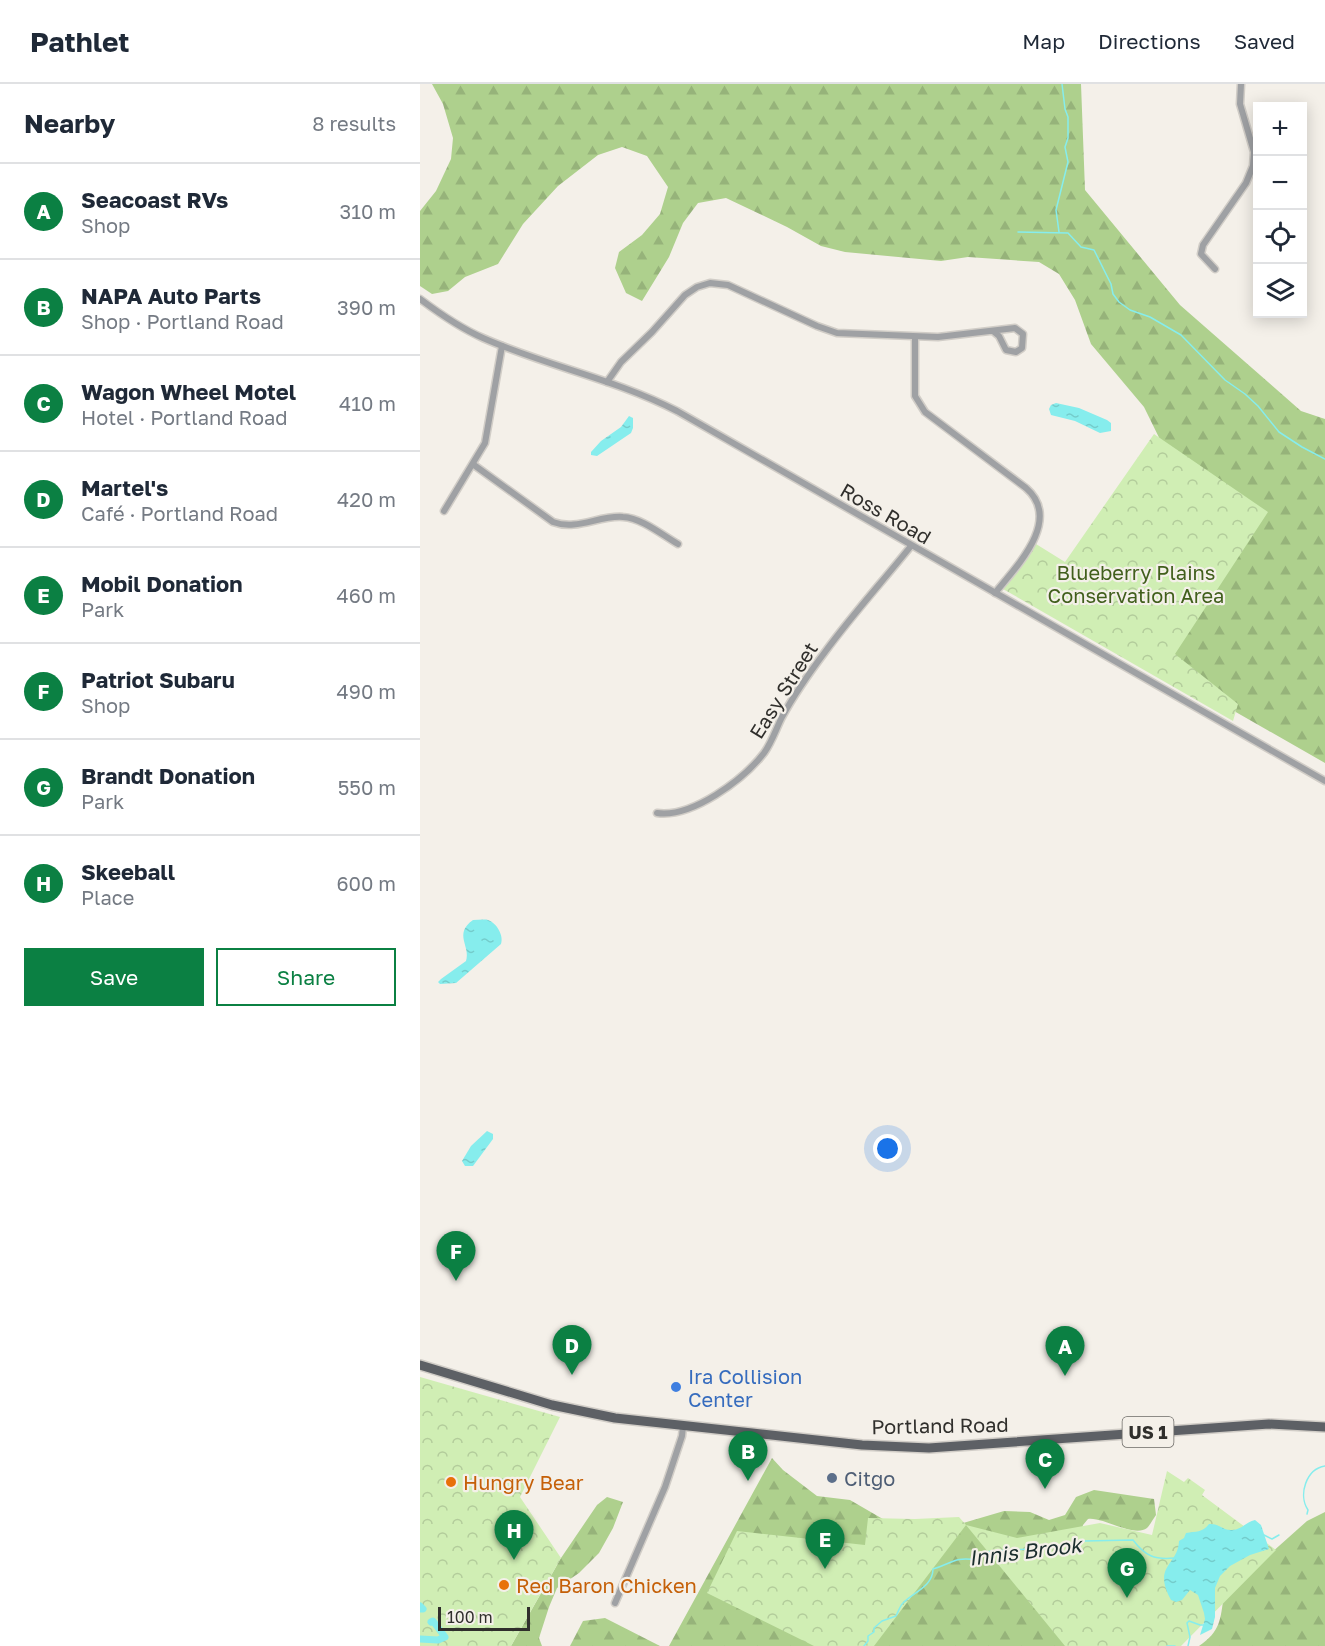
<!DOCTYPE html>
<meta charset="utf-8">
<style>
body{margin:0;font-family:"Golos Text",sans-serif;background:#f6f6f7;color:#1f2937}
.controls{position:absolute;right:18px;top:18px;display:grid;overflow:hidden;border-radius:0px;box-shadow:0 3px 15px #0003}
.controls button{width:54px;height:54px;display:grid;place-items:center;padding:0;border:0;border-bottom:2px solid #e0e1e3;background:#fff;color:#1f2937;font:30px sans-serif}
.scale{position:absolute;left:18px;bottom:15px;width:92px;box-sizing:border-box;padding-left:6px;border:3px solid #302f2c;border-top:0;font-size:16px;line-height:21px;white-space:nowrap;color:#302f2c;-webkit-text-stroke:4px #f4f0e9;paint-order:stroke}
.you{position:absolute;left:468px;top:1065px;width:21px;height:21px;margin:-15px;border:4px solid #fff;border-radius:50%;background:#1a73e8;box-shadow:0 0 0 9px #1a73e833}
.badge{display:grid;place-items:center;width:39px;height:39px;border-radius:50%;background:#0b8043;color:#fff;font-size:20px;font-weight:700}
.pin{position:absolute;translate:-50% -50px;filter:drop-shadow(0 2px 3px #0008)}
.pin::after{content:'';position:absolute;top:32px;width:21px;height:18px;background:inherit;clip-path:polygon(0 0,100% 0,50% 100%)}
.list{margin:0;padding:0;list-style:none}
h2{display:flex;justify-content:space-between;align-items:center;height:78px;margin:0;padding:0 24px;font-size:26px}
h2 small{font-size:20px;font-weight:400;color:#747a83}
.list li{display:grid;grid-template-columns:39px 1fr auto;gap:18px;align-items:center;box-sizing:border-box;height:96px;padding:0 24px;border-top:2px solid #e0e1e3}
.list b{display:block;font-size:22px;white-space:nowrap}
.list p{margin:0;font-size:20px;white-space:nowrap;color:#747a83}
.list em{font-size:20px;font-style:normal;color:#747a83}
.actions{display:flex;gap:12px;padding:18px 24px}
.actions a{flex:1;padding:14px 0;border:2px solid #0b8043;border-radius:0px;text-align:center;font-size:21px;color:#0b8043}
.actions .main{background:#0b8043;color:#fff}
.icon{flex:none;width:33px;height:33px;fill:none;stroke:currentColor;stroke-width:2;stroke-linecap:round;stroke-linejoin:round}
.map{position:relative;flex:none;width:905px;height:1562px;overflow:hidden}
header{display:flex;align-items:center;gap:36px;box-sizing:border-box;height:84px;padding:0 30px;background:#fff;border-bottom:2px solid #e0e1e3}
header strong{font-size:28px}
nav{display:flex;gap:33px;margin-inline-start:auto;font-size:21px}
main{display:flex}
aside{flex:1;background:#fff}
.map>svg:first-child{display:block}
</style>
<header>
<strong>Pathlet</strong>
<nav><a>Map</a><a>Directions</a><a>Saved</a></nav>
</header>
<main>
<aside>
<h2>Nearby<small>8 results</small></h2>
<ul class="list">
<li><span class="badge">A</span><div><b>Seacoast RVs</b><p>Shop</p></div><em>310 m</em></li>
<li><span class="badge">B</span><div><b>NAPA Auto Parts</b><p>Shop · Portland Road</p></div><em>390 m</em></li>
<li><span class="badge">C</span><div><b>Wagon Wheel Motel</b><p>Hotel · Portland Road</p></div><em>410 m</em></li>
<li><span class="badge">D</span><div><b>Martel's</b><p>Café · Portland Road</p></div><em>420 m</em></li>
<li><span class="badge">E</span><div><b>Mobil Donation</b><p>Park</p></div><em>460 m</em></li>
<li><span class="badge">F</span><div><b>Patriot Subaru</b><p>Shop</p></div><em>490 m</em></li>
<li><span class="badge">G</span><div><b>Brandt Donation</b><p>Park</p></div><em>550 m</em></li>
<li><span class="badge">H</span><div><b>Skeeball</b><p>Place</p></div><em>600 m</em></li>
</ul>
<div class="actions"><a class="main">Save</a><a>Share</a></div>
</aside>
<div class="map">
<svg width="905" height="1562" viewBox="0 0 905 1562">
<defs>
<pattern id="forest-firs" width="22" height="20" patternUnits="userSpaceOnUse" patternTransform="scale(1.5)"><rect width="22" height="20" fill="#aed08d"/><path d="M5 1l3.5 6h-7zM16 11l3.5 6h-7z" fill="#96b37a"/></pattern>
<pattern id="park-crowns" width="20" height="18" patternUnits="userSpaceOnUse" patternTransform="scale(1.5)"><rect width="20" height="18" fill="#d0eeb4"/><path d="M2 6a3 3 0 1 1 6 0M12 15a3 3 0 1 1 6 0" fill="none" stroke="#b3cc9b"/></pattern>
<pattern id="water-ripples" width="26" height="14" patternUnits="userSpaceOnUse" patternTransform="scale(1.5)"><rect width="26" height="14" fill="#86eded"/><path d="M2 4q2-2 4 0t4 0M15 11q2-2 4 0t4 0" fill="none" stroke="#74cccb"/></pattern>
</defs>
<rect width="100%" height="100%" fill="#f4f0e9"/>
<!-- forest -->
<g fill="url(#forest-firs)">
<polygon points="12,0 661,0 665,106 760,221 881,327 905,335 905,679 814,627 666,548 753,382 724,323 671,260 655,216 639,190 619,178 548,173 521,177 425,168 401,162 367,143 306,114 278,119 263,139 249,173 222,217 206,209 195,184 199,168 222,151 240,130 248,103 227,72 202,63 178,71 138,102 103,140 78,180 45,193 28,207 12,210 0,202 0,127 16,107 31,75 33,54 23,20"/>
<path d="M 352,1374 L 363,1386 L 397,1412 L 430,1416 L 468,1438 L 485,1435 L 512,1443 L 533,1442 L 584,1427 L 610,1428 L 629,1436 L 645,1431 L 656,1413 L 674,1406 L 734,1415 L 736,1431 C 733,1435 730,1441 727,1444 C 714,1454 684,1433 668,1435 L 663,1441 L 661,1449 L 667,1562 L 249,1562 Z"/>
<polygon points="187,1413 203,1418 193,1444 179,1469 159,1489 137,1504 129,1523 119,1554 122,1562 91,1562 141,1474 177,1421"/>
<path d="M 905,1428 L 905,1562 L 779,1562 C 801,1547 800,1536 804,1511 L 887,1437 Z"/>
<polygon points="185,1534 240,1562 150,1562 163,1537"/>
</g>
<!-- park -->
<g fill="url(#park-crowns)">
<polygon points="734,350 848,428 755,570 818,620 813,637 583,505 616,460 645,478"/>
<polygon points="0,1293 140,1333 100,1413 141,1474 91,1562 0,1562"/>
<polygon points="747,1387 764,1398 768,1394 785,1406 782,1411 856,1466 761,1562 645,1562 546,1441 454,1562 394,1562 287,1509 317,1447 445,1461 448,1434 495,1435 539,1433 546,1441 597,1454 680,1439 732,1451"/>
</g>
<!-- water -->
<g fill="url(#water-ripples)">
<polygon points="636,319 659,324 687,336 691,339 691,347 680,349 655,337 631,331 629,325 631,321"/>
<polygon points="209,332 213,334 213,344 211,349 177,372 171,371 171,368 181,357 201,343"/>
<path d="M 53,836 C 58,836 64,835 68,836 C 77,839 84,852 81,860 L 36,899 L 20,900 L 18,898 L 21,895 L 46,877 C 51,862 33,850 53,836 Z"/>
<polygon points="67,1047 73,1050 73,1055 53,1082 45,1082 42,1077 51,1062"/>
<path d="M 835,1436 L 841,1441 L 849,1465 L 830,1471 L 810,1482 L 800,1492 L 795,1504 L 795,1533 L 792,1545 L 780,1551 L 785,1535 L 784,1529 L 778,1511 L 770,1506 L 762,1516 L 756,1518 L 751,1516 C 732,1481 758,1482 759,1457 L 764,1454 L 766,1449 C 776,1447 782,1449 789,1440 C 799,1439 803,1447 812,1446 C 821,1446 826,1438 835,1436 Z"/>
</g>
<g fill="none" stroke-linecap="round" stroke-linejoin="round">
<!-- stream -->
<g stroke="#86eded" stroke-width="1.5">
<polyline points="598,148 648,149 661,163 674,166 691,200 693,210 699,218 710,226 730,233 761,251 805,296 825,310 838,322 859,348 882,363 905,375"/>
<polyline points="639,148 636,126 648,78 645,63 648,54 648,33 645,25 642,0"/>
<path d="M 887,1430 L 888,1426 C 878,1411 886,1385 905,1382"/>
<polyline points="844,1451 852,1455 859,1451"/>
<path d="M 444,1562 L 448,1557 L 448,1552 L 454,1548 L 454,1544 L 462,1537 L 476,1532 C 478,1528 480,1522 483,1519 C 494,1508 513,1502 513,1485 C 531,1480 535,1472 556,1476 L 566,1468 L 573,1467 L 630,1464 L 664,1457 L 713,1456 C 725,1472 735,1476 754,1474"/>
<polyline points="747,1562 755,1562"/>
<polyline points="768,1562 770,1553 767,1539 769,1537 780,1541 785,1541"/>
</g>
<!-- canal -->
<g stroke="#86eded" stroke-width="7">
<polyline points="0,1522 3,1525 0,1525"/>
<polyline points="0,1555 18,1556 25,1553 13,1537 11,1538"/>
</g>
<!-- minor casing -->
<g stroke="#d1cdc7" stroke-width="9">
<g id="minor">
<polyline points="795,185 781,170 783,161 826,99 833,82 834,68 820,20 821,0"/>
<path d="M 0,215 C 20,230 40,244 63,254 C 126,282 195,295 257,327 L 905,697"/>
<path d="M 495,253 L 495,312 L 505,328 L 606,404 C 643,436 596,483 575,509"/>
<polyline points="187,298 201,278 232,248 265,211 277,203 290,199 308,201 397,242 417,249 518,253 595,244 603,250 602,264 596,268 586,266 579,252 573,247"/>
<path d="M 54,381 L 133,438 C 157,447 179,431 203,433 C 222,434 242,451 258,460"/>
<polyline points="24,427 65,359 82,262"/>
<path d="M 237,729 C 272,734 323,696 344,669 C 352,658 356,645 362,633 C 374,611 390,588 405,568 C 432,531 463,497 491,462"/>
<polyline points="195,1519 245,1403 262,1352 263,1342"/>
</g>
</g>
<!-- primary casing -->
<g stroke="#d1cdc7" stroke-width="12">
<polyline id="primary" points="0,1281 132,1321 195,1334 442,1361 509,1364 849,1340 905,1343"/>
</g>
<!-- minor -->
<use href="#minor" stroke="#9fa1a4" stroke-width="6"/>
<!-- primary -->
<use href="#primary" stroke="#5d6065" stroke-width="9"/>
</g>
<!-- markers -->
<circle fill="#3f7fe0" stroke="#f4f0e9" stroke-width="2" cx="256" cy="1303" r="6"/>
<circle fill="#5c6f8a" stroke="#f4f0e9" stroke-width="2" cx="412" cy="1394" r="6"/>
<g fill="#e8710a" stroke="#f4f0e9" stroke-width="2">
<circle cx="31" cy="1398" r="6"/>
<circle cx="84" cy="1501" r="6"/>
</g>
<g text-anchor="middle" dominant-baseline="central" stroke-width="4.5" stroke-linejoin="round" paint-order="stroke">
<!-- shield labels -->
<rect fill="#f4f0e9" stroke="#6b6965" stroke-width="1.5" x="702.5" y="1333" width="51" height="30" rx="4.5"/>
<g font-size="18" font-weight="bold" fill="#302f2c">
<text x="728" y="1348">US 1</text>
</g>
<!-- street labels -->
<g font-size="20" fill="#302f2c" stroke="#f4f0e9">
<text transform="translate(466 429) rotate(30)">Ross Road</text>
<text transform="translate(363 606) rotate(-58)">Easy Street</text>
<text transform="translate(520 1341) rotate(-1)">Portland Road</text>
</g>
<!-- park labels -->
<g font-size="20" fill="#415f1c" stroke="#f4f0e9">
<text x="716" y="488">Blueberry Plains<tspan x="716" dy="23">Conservation Area</tspan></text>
</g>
<!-- shop labels -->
<g font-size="20" fill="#366cbe" stroke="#f4f0e9" text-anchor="start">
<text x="268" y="1292">Ira Collision<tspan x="268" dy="23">Center</tspan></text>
</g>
<!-- service labels -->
<g font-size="20" fill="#4e5e75" stroke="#f4f0e9" text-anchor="start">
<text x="424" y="1394">Citgo</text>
</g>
<!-- food labels -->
<g font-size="20" fill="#c56008" stroke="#f4f0e9" text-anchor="start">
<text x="43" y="1398">Hungry Bear</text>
<text x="96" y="1501">Red Baron Chicken</text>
</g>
<!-- water labels -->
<g font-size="21" font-style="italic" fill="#1a2d2d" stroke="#f4f0e9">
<text transform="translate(605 1467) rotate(-7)">Innis Brook</text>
</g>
</g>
</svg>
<div class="controls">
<button>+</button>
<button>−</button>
<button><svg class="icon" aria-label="locate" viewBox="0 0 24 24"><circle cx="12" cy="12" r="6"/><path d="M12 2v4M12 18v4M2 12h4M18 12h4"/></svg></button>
<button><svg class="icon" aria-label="layers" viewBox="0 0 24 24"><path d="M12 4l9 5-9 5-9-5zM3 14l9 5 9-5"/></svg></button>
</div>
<div class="scale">100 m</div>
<div class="you"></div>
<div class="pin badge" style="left:645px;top:1292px">A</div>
<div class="pin badge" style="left:328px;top:1397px">B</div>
<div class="pin badge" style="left:625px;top:1405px">C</div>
<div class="pin badge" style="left:152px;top:1291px">D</div>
<div class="pin badge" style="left:405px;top:1485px">E</div>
<div class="pin badge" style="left:36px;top:1197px">F</div>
<div class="pin badge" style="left:707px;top:1514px">G</div>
<div class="pin badge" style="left:94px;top:1476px">H</div>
</div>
</main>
